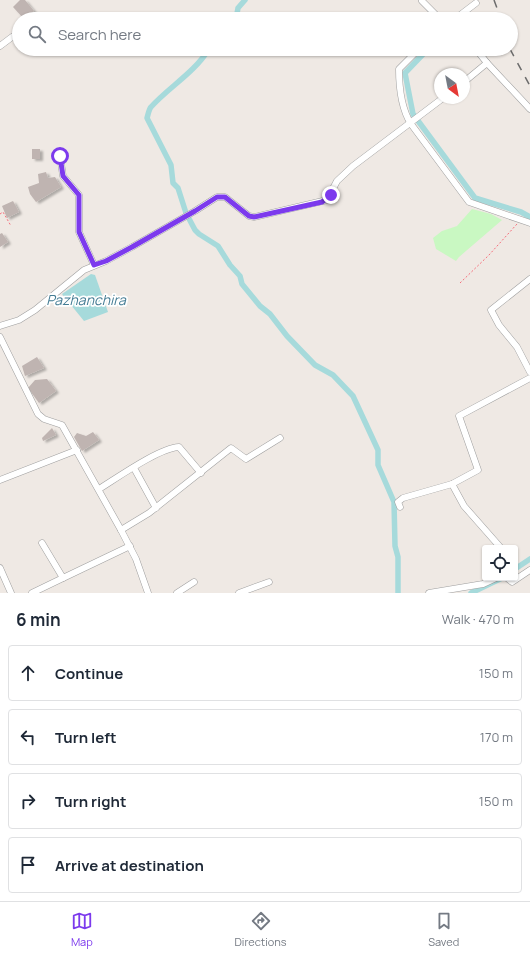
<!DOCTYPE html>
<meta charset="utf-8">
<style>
body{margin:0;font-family:Manrope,sans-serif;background:#f2f2f3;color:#1f2937}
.controls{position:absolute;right:12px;bottom:12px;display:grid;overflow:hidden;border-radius:4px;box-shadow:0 1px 3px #0004}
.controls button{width:36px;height:36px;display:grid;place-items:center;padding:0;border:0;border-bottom:1px solid #e0e1e3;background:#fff;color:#1f2937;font:20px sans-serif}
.compass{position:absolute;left:434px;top:68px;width:36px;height:36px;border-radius:50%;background:#fff;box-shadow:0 1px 3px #0004;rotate:148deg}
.stop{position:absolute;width:12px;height:12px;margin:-9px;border:3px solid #7c3aed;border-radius:50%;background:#fff}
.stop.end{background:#7c3aed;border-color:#fff;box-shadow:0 1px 4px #0008}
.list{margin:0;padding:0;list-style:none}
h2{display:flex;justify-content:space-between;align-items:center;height:52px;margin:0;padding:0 16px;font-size:17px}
h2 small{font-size:13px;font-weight:400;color:#747a83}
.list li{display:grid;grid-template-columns:26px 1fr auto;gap:12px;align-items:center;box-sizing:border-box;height:56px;margin:0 8px 8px;padding:0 8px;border:1px solid #e0e1e3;border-radius:4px}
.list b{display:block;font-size:15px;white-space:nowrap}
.list em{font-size:13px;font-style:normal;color:#747a83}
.icon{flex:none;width:22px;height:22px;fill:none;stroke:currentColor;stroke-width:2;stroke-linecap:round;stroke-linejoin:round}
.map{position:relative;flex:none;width:530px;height:593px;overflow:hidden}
.search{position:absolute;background:#fff;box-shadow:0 1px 3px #0004;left:12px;right:12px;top:12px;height:44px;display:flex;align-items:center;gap:10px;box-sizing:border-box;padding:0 14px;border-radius:22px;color:#747a83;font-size:15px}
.sheet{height:308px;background:#fff}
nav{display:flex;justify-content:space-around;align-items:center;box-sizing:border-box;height:56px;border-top:1px solid #e0e1e3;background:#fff;font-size:11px;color:#747a83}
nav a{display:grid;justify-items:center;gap:2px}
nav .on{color:#7c3aed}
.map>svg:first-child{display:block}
</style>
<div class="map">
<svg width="530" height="593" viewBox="0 0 530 593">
<defs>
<filter id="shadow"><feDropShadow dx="3" dy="2" stdDeviation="1" flood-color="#0004"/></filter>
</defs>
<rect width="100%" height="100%" fill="#efe9e4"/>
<!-- park -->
<polygon fill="#c9f8c2" points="472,209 491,214 502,220 459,257 456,261 436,249 433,238 442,231 457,226"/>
<!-- water -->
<polygon fill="#a6dadb" points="91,274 95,275 108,312 84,321 62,294"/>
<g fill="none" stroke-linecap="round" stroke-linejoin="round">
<!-- canal -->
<g stroke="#a6dadb" stroke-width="5.5">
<polyline points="236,19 238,8 245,0"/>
<path d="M 209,49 C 194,73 169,87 151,107 C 149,109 148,115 147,118 L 171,165 L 173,183 L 178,188 L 186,213 L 195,230 L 199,234 L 218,246 L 230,265 L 240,276 L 242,284 L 260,306 L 270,314 L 287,336 L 315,365 L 333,375 L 353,396 L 378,450 L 378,465 L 394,502 L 395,546 L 398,557 L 398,593"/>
<polyline points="428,49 405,73 413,114 475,198 521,212 530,217"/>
<polyline points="515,569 530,559"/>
<polyline points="471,593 502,578"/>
</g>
</g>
<!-- building -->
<g fill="#bfb4b1" filter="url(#shadow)">
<polygon points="20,0 25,0 34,11 24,19 13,7"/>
<rect x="32" y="149" width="8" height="10"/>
<polygon points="46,172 48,178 55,177 61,187 36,202 30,194 28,187 39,183 38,174"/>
<polygon points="13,201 19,212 7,218 2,206"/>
<polygon points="2,233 8,242 0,247 0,234"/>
<polygon points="37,357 44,368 25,376 22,366"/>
<polygon points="47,379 56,391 39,403 28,388 35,380"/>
<polygon points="52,428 56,435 43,441 42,438"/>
<polygon points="93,432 99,440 82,451 74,437 77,433 86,436"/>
</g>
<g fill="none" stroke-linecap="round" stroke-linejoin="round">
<!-- street casing -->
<g stroke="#9f9f9f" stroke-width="7">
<g id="street">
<polyline points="422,1 440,19"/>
<polyline points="455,19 476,3"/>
<polyline points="0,46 12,37"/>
<path d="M 419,49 L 399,69 C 399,88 401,108 411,124 L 469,202 L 530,223"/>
<polyline points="476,49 487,63"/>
<polyline points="464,82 487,63 530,109"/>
<polyline points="60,156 63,176 79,195 79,232 94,265"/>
<polyline points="530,279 491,310 499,325 517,347 530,372"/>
<polyline points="0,326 19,320 35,310 84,270 106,261 132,247 195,211 217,197 225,197 249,216 254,217 327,200 337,181 353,166 443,98"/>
<polyline points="0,337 38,414 44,419 62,425 121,530 136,559 148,593"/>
<polyline points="134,468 156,508"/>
<polyline points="0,480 77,450"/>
<polyline points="452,484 464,506 501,548"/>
<path d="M 99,489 C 117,478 159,448 179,447 L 201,473"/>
<polyline points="400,507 398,502 403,498 452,484 478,470 459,416 530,378"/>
<polyline points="121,530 149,513 231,448 246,459 280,438"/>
<polyline points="0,568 11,593"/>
<polyline points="63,578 130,546"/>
<polyline points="507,578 512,582 530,570"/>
<polyline points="32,593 63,578 42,543"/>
<polyline points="177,593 194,582"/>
<polyline points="239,593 269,582"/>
<polyline points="429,593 483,584 496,578"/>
</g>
</g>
<!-- path -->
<g stroke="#f66e7b" stroke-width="1" stroke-dasharray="2 2" stroke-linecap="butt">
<polyline points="0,214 3,212 11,226"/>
<polyline points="460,283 489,255 517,224"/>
</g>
<!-- street -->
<use href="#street" stroke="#fff" stroke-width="6"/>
<!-- rail -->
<g stroke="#6c6c6c" stroke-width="1.5" stroke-dasharray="8 8" stroke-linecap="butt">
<polyline points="494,0 501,19"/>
<polyline points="510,49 530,86"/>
</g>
</g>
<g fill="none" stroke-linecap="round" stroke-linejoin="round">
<!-- route -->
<polyline stroke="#7c3aed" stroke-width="5" points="60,156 63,176 79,195 79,232 94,265 106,261 132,247 195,211 217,197 225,197 249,216 254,217 322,202 331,195"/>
</g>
<g text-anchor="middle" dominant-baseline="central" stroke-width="3.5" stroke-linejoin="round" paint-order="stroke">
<!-- water labels -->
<g font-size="14" font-style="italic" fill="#447c94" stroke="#fff">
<text x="86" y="299">Pazhanchira</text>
</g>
</g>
</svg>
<div class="controls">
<button><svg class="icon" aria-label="locate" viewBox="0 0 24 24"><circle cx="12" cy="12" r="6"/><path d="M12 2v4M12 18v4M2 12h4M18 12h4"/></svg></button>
</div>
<svg class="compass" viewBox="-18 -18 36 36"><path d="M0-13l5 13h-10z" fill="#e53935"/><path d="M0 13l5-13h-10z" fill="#747a83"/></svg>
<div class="stop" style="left:60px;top:156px"></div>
<div class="stop end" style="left:331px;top:195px"></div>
<div class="search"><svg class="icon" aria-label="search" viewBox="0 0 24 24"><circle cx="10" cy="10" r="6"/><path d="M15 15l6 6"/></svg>Search here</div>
</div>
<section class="sheet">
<h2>6 min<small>Walk · 470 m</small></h2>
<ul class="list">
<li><svg class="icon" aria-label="ahead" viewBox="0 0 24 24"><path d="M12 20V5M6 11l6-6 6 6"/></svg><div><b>Continue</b></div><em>150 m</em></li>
<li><svg class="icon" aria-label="left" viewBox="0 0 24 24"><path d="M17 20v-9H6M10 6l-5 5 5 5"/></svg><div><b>Turn left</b></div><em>170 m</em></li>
<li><svg class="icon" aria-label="right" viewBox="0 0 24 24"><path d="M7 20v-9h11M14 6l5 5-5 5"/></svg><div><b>Turn right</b></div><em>150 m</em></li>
<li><svg class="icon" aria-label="arrive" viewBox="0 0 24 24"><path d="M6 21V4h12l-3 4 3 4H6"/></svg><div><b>Arrive at destination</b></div></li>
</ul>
</section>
<nav>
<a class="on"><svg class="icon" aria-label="map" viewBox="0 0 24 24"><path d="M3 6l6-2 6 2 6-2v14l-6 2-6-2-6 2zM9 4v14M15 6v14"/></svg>Map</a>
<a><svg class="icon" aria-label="directions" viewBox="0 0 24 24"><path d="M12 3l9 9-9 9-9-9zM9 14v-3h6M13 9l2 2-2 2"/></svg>Directions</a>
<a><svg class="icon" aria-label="saved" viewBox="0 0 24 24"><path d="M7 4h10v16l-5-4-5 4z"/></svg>Saved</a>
</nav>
